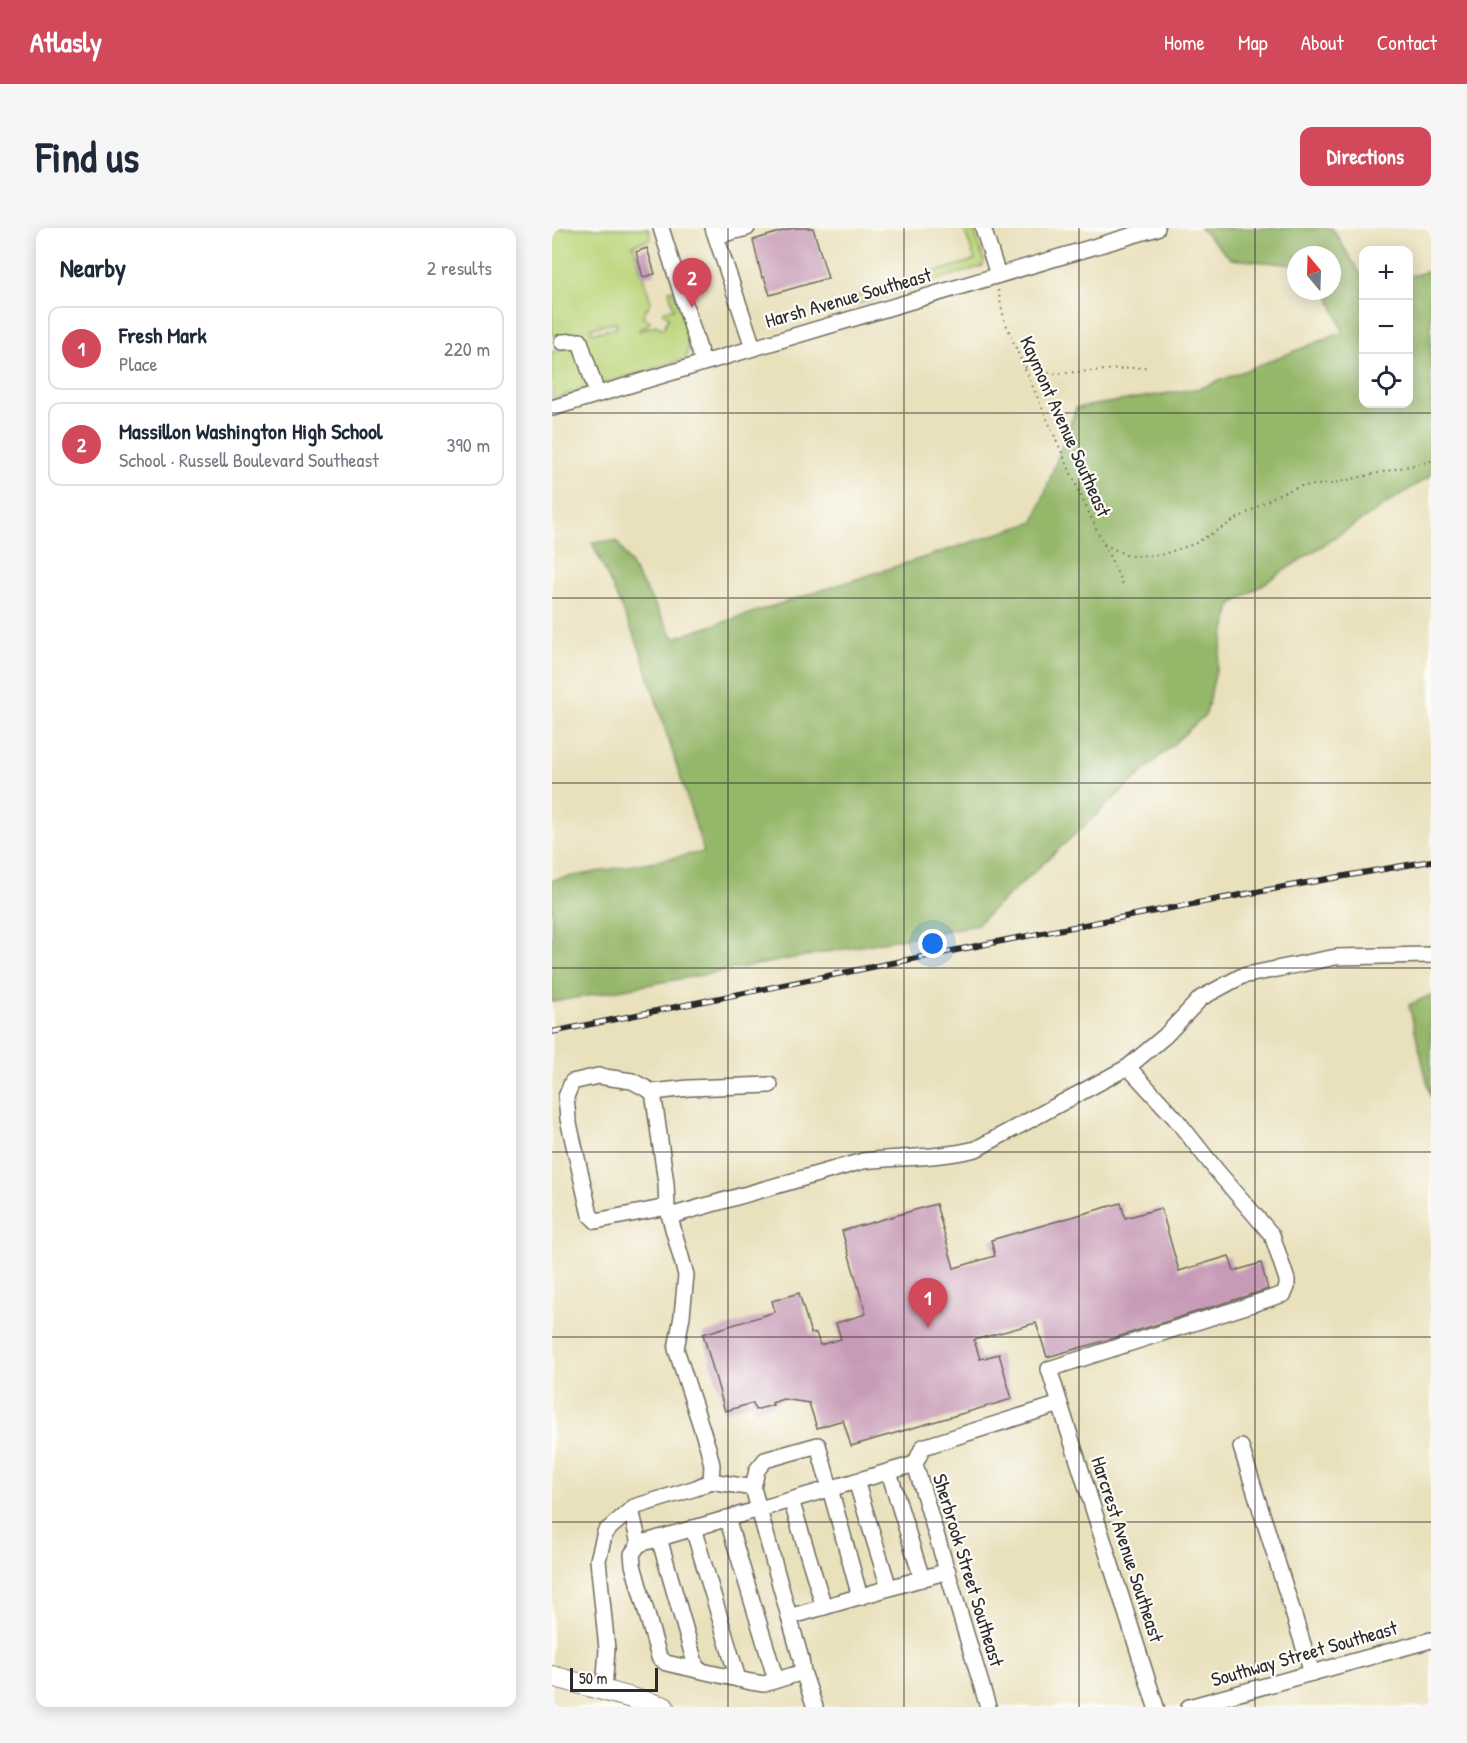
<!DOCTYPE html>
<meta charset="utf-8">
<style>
body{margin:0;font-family:"Patrick Hand",sans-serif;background:#f6f6f7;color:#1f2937}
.controls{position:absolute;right:18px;top:18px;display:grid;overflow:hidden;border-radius:12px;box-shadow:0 3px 15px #0003}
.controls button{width:54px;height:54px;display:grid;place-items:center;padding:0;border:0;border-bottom:2px solid #e0e1e3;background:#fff;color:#1f2937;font:30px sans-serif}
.compass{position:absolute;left:735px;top:18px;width:54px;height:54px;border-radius:50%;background:#fff;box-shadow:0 3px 15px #0003;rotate:341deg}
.scale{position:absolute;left:18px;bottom:15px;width:88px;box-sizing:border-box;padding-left:6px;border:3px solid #2b2b2b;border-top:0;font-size:16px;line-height:21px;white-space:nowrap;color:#2b2b2b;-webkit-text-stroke:4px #fdfcf7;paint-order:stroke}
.you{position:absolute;left:381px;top:716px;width:21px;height:21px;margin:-15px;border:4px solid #fff;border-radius:50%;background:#1a73e8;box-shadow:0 0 0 9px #1a73e833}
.badge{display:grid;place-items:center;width:39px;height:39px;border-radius:50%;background:#d1495b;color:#fff;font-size:20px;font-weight:700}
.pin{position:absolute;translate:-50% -50px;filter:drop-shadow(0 2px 3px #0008)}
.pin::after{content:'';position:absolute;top:32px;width:21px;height:18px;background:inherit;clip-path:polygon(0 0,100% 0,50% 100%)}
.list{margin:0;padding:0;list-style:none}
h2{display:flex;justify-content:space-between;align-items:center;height:78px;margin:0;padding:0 24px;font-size:26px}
h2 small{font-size:20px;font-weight:400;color:#747a83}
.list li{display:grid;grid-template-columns:39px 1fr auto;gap:18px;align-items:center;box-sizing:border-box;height:84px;margin:0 12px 12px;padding:0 12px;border:2px solid #e0e1e3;border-radius:12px}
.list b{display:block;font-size:22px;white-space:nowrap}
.list p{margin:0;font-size:20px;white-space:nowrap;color:#747a83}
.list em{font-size:20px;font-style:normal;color:#747a83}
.icon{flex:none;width:33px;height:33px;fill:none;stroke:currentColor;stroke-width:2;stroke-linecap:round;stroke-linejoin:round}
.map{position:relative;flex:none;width:879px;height:1479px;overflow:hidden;border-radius:12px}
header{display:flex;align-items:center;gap:36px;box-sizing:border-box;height:84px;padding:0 30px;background:#d1495b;color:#fff}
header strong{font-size:28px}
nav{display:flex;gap:33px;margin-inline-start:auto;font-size:21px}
.intro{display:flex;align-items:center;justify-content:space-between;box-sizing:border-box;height:144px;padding:0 36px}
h1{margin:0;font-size:42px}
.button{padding:15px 27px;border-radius:12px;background:#d1495b;color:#fff;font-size:21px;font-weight:700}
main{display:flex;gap:36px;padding:0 36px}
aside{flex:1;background:#fff;border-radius:12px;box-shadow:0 3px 15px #0003}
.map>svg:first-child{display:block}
</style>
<header>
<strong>Atlasly</strong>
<nav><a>Home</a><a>Map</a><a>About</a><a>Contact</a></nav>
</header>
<div class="intro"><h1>Find us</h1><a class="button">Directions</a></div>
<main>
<aside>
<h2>Nearby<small>2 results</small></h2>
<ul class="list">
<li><span class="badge">1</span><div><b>Fresh Mark</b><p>Place</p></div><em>220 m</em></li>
<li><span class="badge">2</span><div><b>Massillon Washington High School</b><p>School · Russell Boulevard Southeast</p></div><em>390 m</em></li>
</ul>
</aside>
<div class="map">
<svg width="879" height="1479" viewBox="0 0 879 1479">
<rect width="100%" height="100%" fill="#fdfcf7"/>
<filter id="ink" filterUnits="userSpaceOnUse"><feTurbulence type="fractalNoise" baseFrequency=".0167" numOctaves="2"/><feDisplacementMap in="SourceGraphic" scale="12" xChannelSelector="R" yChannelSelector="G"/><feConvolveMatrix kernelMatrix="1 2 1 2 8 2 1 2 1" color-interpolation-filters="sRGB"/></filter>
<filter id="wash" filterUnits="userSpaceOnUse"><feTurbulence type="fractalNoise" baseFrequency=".008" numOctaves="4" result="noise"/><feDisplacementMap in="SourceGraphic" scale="24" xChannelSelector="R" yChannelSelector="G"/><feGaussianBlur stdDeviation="1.35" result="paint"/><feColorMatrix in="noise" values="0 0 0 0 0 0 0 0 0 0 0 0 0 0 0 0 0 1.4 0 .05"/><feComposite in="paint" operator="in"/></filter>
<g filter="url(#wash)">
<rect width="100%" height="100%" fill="#e9e0bc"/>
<!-- green -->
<g fill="#bcd67b" stroke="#748053" stroke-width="1.5" fill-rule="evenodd">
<path d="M 0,0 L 96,0 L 99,11 L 81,17 L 99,74 L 90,88 L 98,93 L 95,98 L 87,101 L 88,103 L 104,97 L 111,101 L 117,89 L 111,85 L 112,83 L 122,81 L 117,62 L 121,61 C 126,77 143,116 133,131 L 0,171 L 0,124 L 11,122 L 9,107 L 0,107 ZM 64,94 L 65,100 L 40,105 L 39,100 Z"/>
<polygon points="412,0 421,0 422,2 432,33 431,38 300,78 298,70 423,32"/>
</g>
<!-- forest -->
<g fill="#95b76b" stroke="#60714b" stroke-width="1.5">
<polygon points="648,0 780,0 811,50 812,176 856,176 857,48 879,43 879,247 679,377 654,486 424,697 0,774 0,652 152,624 88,421 40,314 65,313 122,410 482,294 524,180 649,160 791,104 775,63 780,63 780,27 744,27 744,37 679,31"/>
<polygon points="879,767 879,870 857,777"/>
</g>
<g id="blocks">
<!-- building -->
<g fill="#c79bb8">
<polygon points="241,0 261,0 276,50 218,67 212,49 210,50 201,12"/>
<polygon points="95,20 103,46 91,49 84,24"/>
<polygon points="569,975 573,990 609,980 627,1043 677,1028 682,1043 709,1035 716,1061 559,1111 495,1129 484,1095 422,1112 428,1131 447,1126 460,1171 299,1218 291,1192 265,1200 257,1175 231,1171 220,1175 221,1177 203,1182 201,1175 173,1183 151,1106 223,1084 220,1073 247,1065 259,1106 264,1105 268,1117 289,1111 284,1095 314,1086 290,1003 384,976 402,1040 443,1028 439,1012"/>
</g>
</g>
</g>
<g filter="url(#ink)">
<use href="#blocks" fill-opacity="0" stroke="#6e6a5e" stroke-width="1.5"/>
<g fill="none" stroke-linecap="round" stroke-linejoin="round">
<!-- minor casing -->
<g stroke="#6e6a5e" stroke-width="18">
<g id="minor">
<polyline points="109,0 151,134"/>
<polyline points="161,0 201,119"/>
<polyline points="431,0 446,47"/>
<polyline points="164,8 195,0"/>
<polyline points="10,114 28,113 45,166"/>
<polyline points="0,180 605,0"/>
<polyline points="101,864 137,860 218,857"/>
<polyline points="115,979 44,993 38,987 16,891 14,869 20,854 46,848 80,853 101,864 114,955 115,979 134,1047 130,1088 124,1121 156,1220 160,1237 159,1253"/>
<path d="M 118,988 L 311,933 C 348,929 387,930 424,921 L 576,839 L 613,808 L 649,770 L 690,748 L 784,729 L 879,727"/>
<polyline points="508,1176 604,1479"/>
<polyline points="689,1219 760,1445"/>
<polyline points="337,1244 370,1351"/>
<polyline points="304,1253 337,1360"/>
<polyline points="239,1272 272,1379"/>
<polyline points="79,1281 87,1316 80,1326 81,1337 107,1429 114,1435 199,1454 212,1456 251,1444 249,1431 201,1260 205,1242 213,1232 266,1217 308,1369"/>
<polyline points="175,1290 224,1452"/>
<polyline points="141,1300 186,1451"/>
<polyline points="107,1310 145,1442"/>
<polyline points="87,1316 363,1236"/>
<polyline points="237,1389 396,1343"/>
<polyline points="251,1444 263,1479"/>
<polyline points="52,1463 55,1421 46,1332 53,1304 82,1279 144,1260 159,1253 201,1260"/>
<polyline points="436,1479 363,1236 371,1219 508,1176 497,1141 732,1066 735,1059 735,1052 720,1007 665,943 623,890 576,839"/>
<polyline points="637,1479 879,1412"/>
</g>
</g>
<!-- major casing -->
<g stroke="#6e6a5e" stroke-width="22">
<polyline id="major" points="0,1448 112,1479"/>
</g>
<!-- path -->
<g stroke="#6e6a5e" stroke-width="2" stroke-dasharray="1.5 4.5" stroke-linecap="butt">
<polyline points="446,62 452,91 463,118 528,266 571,357"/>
<polyline points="473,139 499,146 595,139"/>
<polyline points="552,316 576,328 608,327 642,316 727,266 749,258 778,256 879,233"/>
</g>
<!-- minor -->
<use href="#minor" stroke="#fff" stroke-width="15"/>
<!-- major -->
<use href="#major" stroke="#fff" stroke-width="20"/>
<!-- rail casing -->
<g stroke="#2b2b2b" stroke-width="6">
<path id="rail" d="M 0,804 C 293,745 585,683 879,633"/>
</g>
<!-- rail -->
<use href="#rail" stroke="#fdfcf7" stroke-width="4" stroke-dasharray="11" stroke-linecap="butt"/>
</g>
</g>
<!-- grid -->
<path fill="none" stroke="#2b2b2b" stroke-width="1.5" stroke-opacity="0.55" d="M 176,0 L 176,1479M 352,0 L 352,1479M 527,0 L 527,1479M 703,0 L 703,1479M 0,185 L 879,185M 0,370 L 879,370M 0,555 L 879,555M 0,740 L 879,740M 0,924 L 879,924M 0,1109 L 879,1109M 0,1294 L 879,1294"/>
<g text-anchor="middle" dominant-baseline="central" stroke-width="4.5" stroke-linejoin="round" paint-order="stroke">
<!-- street labels -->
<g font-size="20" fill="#2b2b2b" stroke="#fdfcf7">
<text transform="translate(296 69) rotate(-16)">Harsh Avenue Southeast</text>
<text transform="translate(514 198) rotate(66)">Kaymont Avenue Southeast</text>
<text transform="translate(576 1321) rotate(72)">Harcrest Avenue Southeast</text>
<text transform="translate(417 1342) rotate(73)">Sherbrook Street Southeast</text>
<text transform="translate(752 1425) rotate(-16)">Southway Street Southeast</text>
</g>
</g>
</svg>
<div class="controls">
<button>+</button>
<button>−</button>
<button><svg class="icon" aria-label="locate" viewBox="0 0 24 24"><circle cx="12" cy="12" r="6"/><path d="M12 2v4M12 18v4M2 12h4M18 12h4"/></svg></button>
</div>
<svg class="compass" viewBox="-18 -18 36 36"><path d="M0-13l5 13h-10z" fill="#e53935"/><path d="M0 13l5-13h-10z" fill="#747a83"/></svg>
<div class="scale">50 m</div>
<div class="you"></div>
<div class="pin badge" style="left:376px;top:1100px">1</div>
<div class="pin badge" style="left:140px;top:80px">2</div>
</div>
</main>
